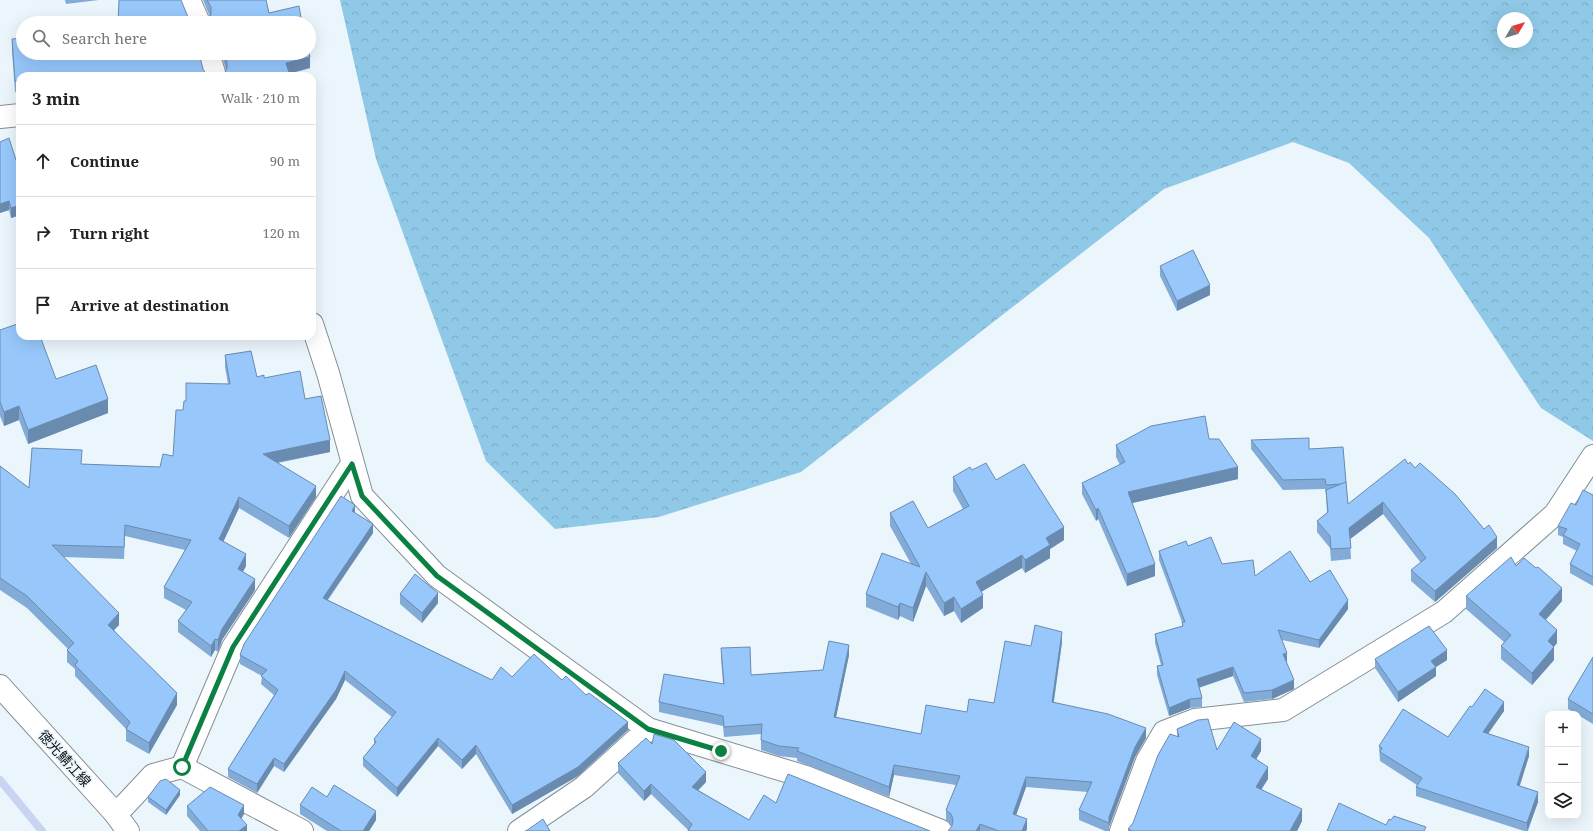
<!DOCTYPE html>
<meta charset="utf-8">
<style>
body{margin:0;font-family:"Noto Serif","Noto Sans JP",serif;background:#f2f2f2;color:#222}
.controls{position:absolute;right:12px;bottom:12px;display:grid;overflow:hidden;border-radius:8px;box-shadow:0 4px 16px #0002}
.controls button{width:36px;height:36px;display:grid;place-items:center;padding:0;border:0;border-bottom:1px solid #e0e0e0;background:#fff;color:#222;font:20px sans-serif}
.compass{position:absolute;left:1497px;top:12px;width:36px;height:36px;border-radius:50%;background:#fff;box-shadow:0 4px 16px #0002;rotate:52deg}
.stop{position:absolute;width:12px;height:12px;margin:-9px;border:3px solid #0b8043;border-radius:50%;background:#fff}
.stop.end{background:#0b8043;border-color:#fff;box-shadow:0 1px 4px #0008}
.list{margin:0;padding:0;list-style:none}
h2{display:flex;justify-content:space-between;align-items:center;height:52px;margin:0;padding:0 16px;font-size:17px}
h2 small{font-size:13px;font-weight:400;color:#767676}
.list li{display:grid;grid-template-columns:26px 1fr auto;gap:12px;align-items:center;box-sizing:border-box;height:72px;padding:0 16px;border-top:1px solid #e0e0e0}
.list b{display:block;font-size:15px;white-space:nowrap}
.list em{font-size:13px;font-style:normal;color:#767676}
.icon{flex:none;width:22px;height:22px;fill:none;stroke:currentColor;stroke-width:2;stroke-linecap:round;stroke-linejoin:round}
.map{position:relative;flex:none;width:1593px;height:831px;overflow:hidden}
.search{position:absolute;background:#fff;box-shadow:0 4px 16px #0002;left:16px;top:16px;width:300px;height:44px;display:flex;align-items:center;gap:10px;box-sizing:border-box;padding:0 14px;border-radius:22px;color:#767676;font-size:15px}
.panel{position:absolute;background:#fff;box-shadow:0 4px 16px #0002;left:16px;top:72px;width:300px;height:268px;border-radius:12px}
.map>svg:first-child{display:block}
</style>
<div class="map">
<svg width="1593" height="831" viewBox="0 0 1593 831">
<defs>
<pattern id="forest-crowns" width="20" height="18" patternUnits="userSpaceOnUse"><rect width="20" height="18" fill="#8fc9e7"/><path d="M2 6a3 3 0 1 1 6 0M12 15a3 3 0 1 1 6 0" fill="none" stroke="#7aacc5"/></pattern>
</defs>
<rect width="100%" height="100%" fill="#ebf6fc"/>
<!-- forest -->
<path fill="url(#forest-crowns)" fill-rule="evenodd" d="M 340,0 L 1593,0 L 1593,441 L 1541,408 L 1429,238 L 1349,163 L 1293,142 L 1164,189 L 801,472 L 659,517 L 555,529 L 486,461 L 376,159 ZM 1503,18 L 1527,18 L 1527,42 L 1503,42 Z"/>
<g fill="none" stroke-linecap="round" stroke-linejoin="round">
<!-- stream -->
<polyline stroke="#c9d3f2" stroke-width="8" points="0,780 42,831"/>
<!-- minor casing -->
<g stroke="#858f95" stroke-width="24">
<g id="minor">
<polyline points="189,0 199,23"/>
<polyline points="208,53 215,76"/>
<polyline points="0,117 20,115"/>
<polyline points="312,324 328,373 362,496 437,576 648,729 806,777 941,831"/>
<polyline points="182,767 233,647 352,464"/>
<polyline points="114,812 124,806 153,775 182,767 302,831"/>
<polyline points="519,831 584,787 648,729"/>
<polyline points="1121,831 1147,761 1164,732 1195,720 1283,710 1444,612 1555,514 1593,456"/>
</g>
</g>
<!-- secondary casing -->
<g stroke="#858f95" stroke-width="24">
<polyline id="secondary" points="0,686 114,812 128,831"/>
</g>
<!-- minor -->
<use href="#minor" stroke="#fff" stroke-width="22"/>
<!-- secondary -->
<use href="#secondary" stroke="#fff" stroke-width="22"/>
</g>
<!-- wall -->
<g fill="#82abd8">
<polygon points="65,0 99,0 66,4"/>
<polygon points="203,0 266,0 269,13 209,20 210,17"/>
<polygon points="12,39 203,69 206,74 210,76 20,76 20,92 15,92 12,50"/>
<polygon points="221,53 309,53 310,68 289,74 224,74 226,70"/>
<polygon points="0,142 16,160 20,158 20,215 11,218 9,210 0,213"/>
<polygon points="1160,266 1210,295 1177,311 1160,276"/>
<polygon points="0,330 56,379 108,413 28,444 19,420 4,426 0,416"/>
<polygon points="225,355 257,377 264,378 305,399 330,452 278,463 316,497 289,538 239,508 223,542 246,566 243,572 255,590 222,640 218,652 215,650 211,657 178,632 178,621 186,610 164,598 164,587 185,550 125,536 124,559 63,557 119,625 114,630 177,705 149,754 126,741 126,729 75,676 75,669 67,662 67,650 68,649 27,608 0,590 0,466 29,488 82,464 160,467 173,456 183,410 186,401 228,384 225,367"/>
<polygon points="1209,439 1238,479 1132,503 1155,576 1127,586 1098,519 1096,521 1082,494 1082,483 1120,465 1116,457 1116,445"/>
<polygon points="1251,440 1309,449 1343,447 1348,504 1408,464 1415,468 1497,548 1435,602 1411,581 1411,570 1421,563 1383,514 1350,539 1351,559 1331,561 1330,548 1317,532 1317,521 1327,513 1326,495 1325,489 1283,490 1251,449"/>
<polygon points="972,470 996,480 1064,540 1050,549 1050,558 1025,573 1022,568 981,592 983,608 961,623 954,611 944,616 926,586 913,622 900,616 898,620 866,607 866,594 911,564 890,526 890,513 928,528 963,509 953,491 953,477"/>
<polygon points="1593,495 1593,586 1570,573 1570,564 1577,551 1563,544 1563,537 1558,535 1558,526 1576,505"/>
<polygon points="355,513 373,533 328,600 492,680 512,677 562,680 586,695 628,730 578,776 512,814 476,754 462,769 438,746 397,797 363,766 363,758 374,744 374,739 392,717 345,680 336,699 284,772 274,766 257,793 228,777 228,769 274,695 261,684 262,676 240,664 240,655"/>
<polygon points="1188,546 1222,564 1255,576 1310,582 1348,609 1319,648 1282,640 1286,662 1294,689 1272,699 1244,702 1233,676 1199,688 1202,698 1202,707 1190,708 1169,716 1157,675 1157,666 1161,665 1155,643 1155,634 1182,626 1182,622 1159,560 1159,551"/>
<polygon points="1516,566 1562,601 1546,620 1557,643 1554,646 1554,660 1532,685 1501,659 1501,646 1504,642 1466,609 1466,596"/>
<polygon points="400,594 438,603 422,623 400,604"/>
<polygon points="1062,642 1054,702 1146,738 1135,757 1109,827 1109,831 1105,831 1079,820 1079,810 1088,792 1026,787 1016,815 1027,829 1026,831 948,831 952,826 951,824 946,820 946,810 956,785 894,775 889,797 797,761 797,758 779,756 761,750 761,734 724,737 723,726 659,712 659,702 723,684 721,658 721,648 751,675 823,670 849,655 836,717 921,734 967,712 994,703 1031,646"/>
<polygon points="1593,657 1593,724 1578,715 1578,714 1576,714 1568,709 1568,699"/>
<polygon points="1375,659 1447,660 1436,667 1436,676 1398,702 1375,668"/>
<polygon points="1472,707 1504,711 1488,733 1529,756 1519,786 1538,802 1528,831 1524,831 1416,796 1416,787 1417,785 1380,761 1379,746 1448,737"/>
<polygon points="1177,729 1217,750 1261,751 1256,759 1268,779 1261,789 1302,821 1297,831 1128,831 1128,829 1133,823 1177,736"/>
<polygon points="652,744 706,782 698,790 749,820 776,803 930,831 688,830 651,794 644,801 618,773 618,763"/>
<polygon points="180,795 166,815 148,802 148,797"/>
<polygon points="327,797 376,820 369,831 327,831 300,814 300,805"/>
<polygon points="187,806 244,814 241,819 247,831 200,831 187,816"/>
</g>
<!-- shaded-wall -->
<g fill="#6a8bb0">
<polygon points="310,57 310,68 286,74 286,63"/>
<polygon points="9,201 9,210 0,213 0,204"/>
<polygon points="20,205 20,215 11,218 11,208"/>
<polygon points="1210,285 1210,295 1177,311 1177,301"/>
<polygon points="108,399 108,413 28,444 28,430"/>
<polygon points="19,406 19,420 4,426 4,412"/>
<polygon points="330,440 330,452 263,465 263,454"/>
<polygon points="1238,467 1238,479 1128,504 1128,492"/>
<polygon points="316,486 316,497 289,538 289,526"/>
<polygon points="239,497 239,508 219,551 219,539"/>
<polygon points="1383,502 1383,514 1349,540 1349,528"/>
<polygon points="355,505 355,514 352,511"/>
<polygon points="1098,508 1098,519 1096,521 1096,510"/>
<polygon points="373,524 373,533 323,606 323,598"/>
<polygon points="1064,527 1064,540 1050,549 1050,558 1025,573 1025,560 1046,538"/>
<polygon points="1497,537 1497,548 1435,602 1435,591"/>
<polygon points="246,554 246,566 238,580 238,569"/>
<polygon points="1022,555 1022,568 976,595 976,582"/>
<polygon points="1155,564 1155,576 1127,586 1127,574"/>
<polygon points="926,572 926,586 913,622 913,608"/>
<polygon points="255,579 255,590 222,640 218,652 218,640 222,629"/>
<polygon points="1562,588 1562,601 1539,627 1539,614"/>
<polygon points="438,593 438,603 422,623 422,613"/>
<polygon points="983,595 983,608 961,623 961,609"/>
<polygon points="954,597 954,611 944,616 944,603"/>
<polygon points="1348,600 1348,609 1319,648 1319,640"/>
<polygon points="900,603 900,616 898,620 898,607"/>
<polygon points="119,613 119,625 108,636 108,625"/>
<polygon points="1557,630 1557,643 1548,654 1548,641"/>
<polygon points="1062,632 1062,642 1052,712 1052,702"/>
<polygon points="215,639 215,650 211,657 211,646"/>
<polygon points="849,645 849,655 834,727 834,717"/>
<polygon points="1554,647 1554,660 1532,685 1532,673"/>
<polygon points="1447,650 1447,660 1436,667 1436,676 1398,702 1398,692 1431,661"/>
<polygon points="1287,653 1287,662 1283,663 1283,654"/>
<polygon points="1233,667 1233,676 1197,688 1197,679"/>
<polygon points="345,671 345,680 336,699 284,772 284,764"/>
<polygon points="1294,680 1294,689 1272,699 1272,690"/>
<polygon points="177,693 177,705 149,754 149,743"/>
<polygon points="1190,699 1190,708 1169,716 1169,708"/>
<polygon points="1504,702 1504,711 1483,741 1483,732"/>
<polygon points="628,722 628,730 578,776 512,814 512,805"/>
<polygon points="1146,728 1146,738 1135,757 1109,827 1109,831 1109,817 1135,747"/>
<polygon points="438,738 438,746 397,797 397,788"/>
<polygon points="1261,739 1261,751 1251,768 1251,756"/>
<polygon points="476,745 476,754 462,769 462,760"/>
<polygon points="1529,747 1529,756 1517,795 1517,785"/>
<polygon points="274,758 274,766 257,793 257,784"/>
<polygon points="894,765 894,775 889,797 889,787"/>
<polygon points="1268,767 1268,779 1256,798 1256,787"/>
<polygon points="706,772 706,782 692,797 692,787"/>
<polygon points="1026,777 1026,787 1013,824 1013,814"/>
<polygon points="651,784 651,794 644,801 644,791"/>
<polygon points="180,790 180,795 166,815 166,810"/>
<polygon points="1538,792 1538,802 1527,831 1527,823"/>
<polygon points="244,805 244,814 238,824 238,815"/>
<polygon points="1302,809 1302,821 1297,831 1290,831"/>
<polygon points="376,811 376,820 369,831 363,831"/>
<polygon points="1027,819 1027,829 1026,831 1022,831"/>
<polygon points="980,824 980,831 976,831"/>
<polygon points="247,825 247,831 239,831"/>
</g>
<!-- building -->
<g fill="#97c7fb" stroke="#6a8bb0">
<polygon points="119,0 181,0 188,17 192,22 194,23 118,23"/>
<polygon points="207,0 266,0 269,13 299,6 302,23 204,23 209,20 211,14 211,7"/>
<polygon points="23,38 23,53 199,53 203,69 206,74 210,76 107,76 106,73 75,76 20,76 20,81 15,81 12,39"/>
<polygon points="224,53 309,53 310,57 286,63 290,76 220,76 224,74 227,68 227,62"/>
<polygon points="9,138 16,160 20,158 20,205 11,208 9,201 0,204 0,142"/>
<polygon points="1193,250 1210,285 1177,301 1160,266"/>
<polygon points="20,323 20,336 40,336 56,379 96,365 108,399 28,430 19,406 4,412 0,402 0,330"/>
<polygon points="251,351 257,377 264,375 264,378 300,371 305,399 321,396 330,440 263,454 316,486 289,526 239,497 219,539 246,554 238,569 255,579 222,629 218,640 215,639 211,646 178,621 192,602 164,587 191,540 125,525 124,547 52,545 119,613 108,625 177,693 149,743 126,729 130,722 75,665 78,661 67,650 74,643 27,596 0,578 0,466 29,488 32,448 82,450 81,464 160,467 163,454 173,456 176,410 183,410 184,401 186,401 186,383 230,384 225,355"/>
<polygon points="1205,416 1209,439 1219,439 1238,467 1128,492 1155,564 1127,574 1098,508 1096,510 1082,483 1125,462 1116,445 1151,426"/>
<polygon points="1309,438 1309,449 1343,447 1346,482 1342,484 1326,485 1325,479 1283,480 1251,440"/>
<polygon points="1405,459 1408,464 1410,462 1415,468 1420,463 1455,494 1484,529 1489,525 1497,537 1435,591 1411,570 1426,558 1383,502 1349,528 1351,548 1331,549 1330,536 1317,521 1328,512 1326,490 1346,482 1348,504"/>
<polygon points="986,463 996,480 1024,464 1064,527 1046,538 1050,545 1025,560 1022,555 976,582 983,595 961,609 954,597 944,603 926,572 913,608 900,603 898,607 866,594 882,553 920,567 890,513 913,501 928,528 969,506 953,477 970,467 972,470"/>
<polygon points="1583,490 1593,495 1593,577 1570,564 1580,544 1563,535 1567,529 1558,526 1571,503 1576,505"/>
<polygon points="341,496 355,505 352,511 373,524 323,598 492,680 501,667 512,677 534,654 562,680 566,676 586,695 589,693 628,722 578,767 512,805 476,745 462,760 438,738 397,788 363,758 376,742 374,739 396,712 345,671 336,690 284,764 274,758 257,784 228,769 278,690 261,676 267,670 240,655 244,644"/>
<polygon points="1211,537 1222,564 1253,560 1255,576 1290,551 1310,582 1330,570 1348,600 1319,640 1278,630 1287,653 1283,654 1294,680 1272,690 1244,693 1233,667 1197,679 1202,698 1190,699 1169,708 1157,666 1163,665 1155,634 1183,626 1182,622 1185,622 1159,551 1186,541 1188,546"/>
<polygon points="1511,557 1516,566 1524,558 1536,568 1538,567 1562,588 1539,614 1557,630 1548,641 1554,647 1532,673 1501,646 1511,635 1466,596"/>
<polygon points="415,574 438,593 422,613 400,594"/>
<polygon points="1035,625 1062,632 1052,702 1108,714 1146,728 1135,747 1109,817 1109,823 1079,810 1092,782 1026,777 1013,814 1027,819 1022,831 999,831 980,824 976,831 948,831 952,826 953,819 951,814 946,810 960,776 894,765 889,787 797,751 799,748 779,746 761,740 762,724 724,727 723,716 659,702 664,674 724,684 721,648 750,647 751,675 823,670 829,641 849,645 834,717 921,734 926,705 967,712 969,699 994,703 1005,641 1031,646"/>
<polygon points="1429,626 1447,650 1431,661 1436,667 1398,692 1375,659"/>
<polygon points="1593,657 1593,714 1568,699"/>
<polygon points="1485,689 1504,702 1483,732 1529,747 1517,785 1538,792 1527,823 1416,787 1422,778 1380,752 1382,748 1379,746 1403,709 1448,737 1470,706 1472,707"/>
<polygon points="1208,719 1217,750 1234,722 1261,739 1251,756 1268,767 1256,787 1302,809 1290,831 1132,831 1128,829 1133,823 1158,755 1170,734 1179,737 1177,729 1198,720"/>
<polygon points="654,734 674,740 706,772 692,787 749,820 764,795 776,803 788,774 930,831 688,831 692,824 651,784 644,791 618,763 646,738 652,744"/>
<polygon points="166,779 180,790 166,810 148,797 160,781"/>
<polygon points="334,785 376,811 363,831 341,831 300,805 312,787 327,797"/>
<polygon points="210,787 244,805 238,815 247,825 239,831 208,831 187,806"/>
<polygon points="1339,803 1386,825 1389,819 1391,820 1394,816 1426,827 1424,831 1327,831"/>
<polygon points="543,819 550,831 525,831 526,831"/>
</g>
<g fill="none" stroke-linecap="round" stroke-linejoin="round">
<!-- route -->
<polyline stroke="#0b8043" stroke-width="5" points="182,767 233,647 352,464 362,496 437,576 648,729 721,751"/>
</g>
<g text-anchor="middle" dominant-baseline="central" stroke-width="3.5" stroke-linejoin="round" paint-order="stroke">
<!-- street labels -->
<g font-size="14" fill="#0c1012" stroke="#ebf6fc">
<text transform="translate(65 758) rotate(48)">徳光鯖江線</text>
</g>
</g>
</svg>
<div class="controls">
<button>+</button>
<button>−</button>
<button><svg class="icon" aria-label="layers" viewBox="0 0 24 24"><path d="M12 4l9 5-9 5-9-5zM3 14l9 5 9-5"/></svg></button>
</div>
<svg class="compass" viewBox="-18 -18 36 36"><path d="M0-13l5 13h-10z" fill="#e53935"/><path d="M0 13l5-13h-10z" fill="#767676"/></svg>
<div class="stop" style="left:182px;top:767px"></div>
<div class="stop end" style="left:721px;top:751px"></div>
<div class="search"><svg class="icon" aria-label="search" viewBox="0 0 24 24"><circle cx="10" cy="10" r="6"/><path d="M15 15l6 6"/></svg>Search here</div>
<section class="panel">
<h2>3 min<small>Walk · 210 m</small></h2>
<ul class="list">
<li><svg class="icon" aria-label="ahead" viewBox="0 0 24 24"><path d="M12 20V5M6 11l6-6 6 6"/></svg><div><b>Continue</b></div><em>90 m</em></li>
<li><svg class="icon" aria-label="right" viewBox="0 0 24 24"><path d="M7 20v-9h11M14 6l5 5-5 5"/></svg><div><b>Turn right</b></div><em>120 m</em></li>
<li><svg class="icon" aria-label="arrive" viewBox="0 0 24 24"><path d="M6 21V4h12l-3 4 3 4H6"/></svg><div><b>Arrive at destination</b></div></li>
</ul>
</section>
</div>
